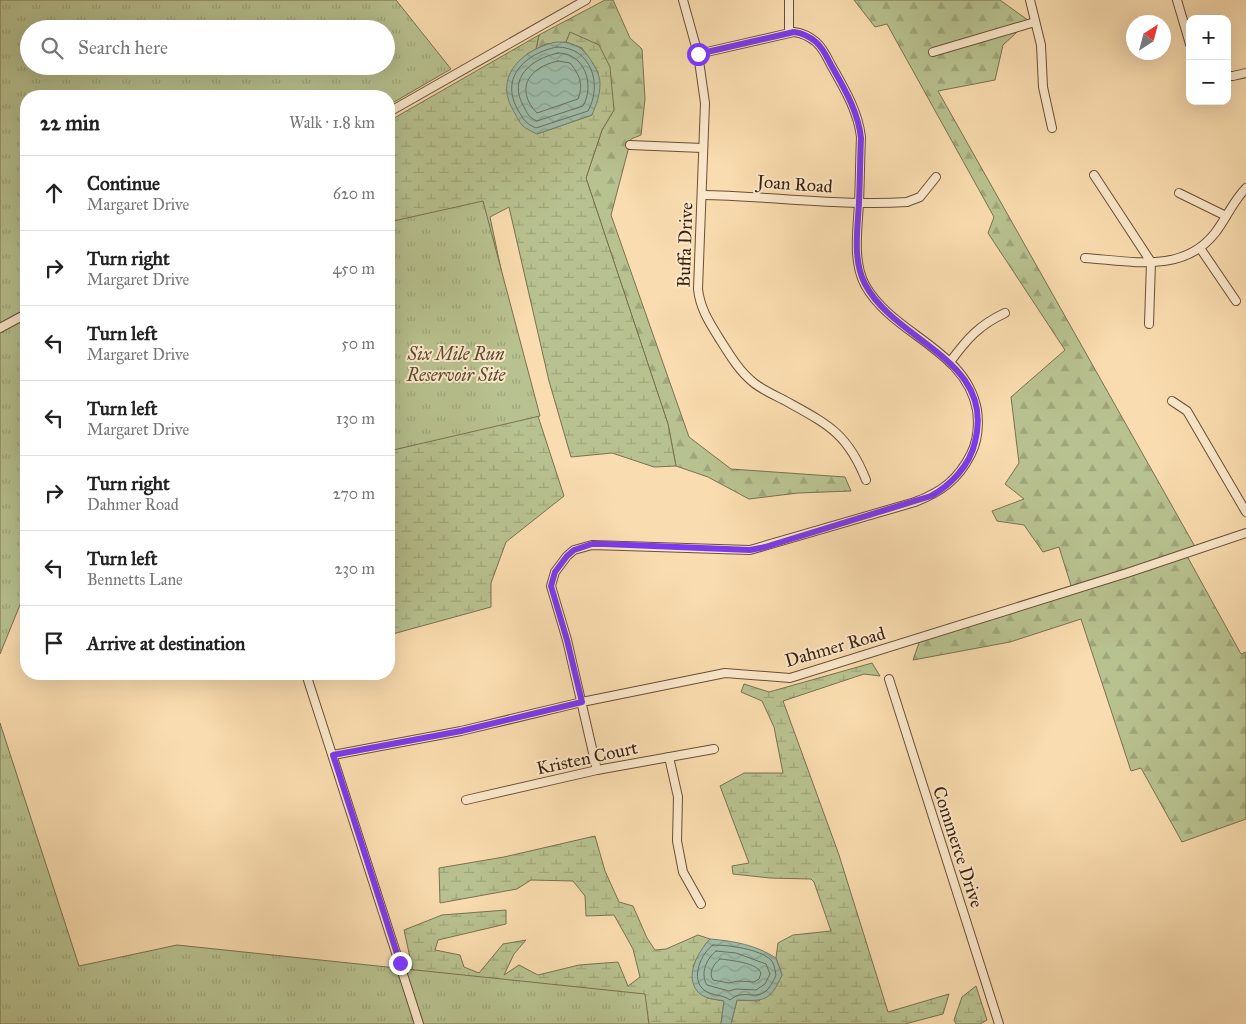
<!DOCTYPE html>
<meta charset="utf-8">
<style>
body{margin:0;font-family:"IM FELL Great Primer",serif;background:#f2f2f2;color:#222}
.controls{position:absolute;right:15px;top:15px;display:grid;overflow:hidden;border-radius:10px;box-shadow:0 5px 20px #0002}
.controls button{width:45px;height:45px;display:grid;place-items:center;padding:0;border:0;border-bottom:1px solid #e0e0e0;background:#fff;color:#222;font:25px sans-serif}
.compass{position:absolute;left:1126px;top:15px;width:45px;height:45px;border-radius:50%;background:#fff;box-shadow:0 5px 20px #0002;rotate:36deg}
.stop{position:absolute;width:15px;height:15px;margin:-11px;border:4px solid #7c3aed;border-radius:50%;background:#fff}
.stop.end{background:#7c3aed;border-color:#fff;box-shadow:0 1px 5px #0008}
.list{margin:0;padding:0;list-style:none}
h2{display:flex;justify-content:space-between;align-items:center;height:65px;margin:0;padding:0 20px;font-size:21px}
h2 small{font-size:16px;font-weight:400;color:#767676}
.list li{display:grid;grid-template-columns:32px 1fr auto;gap:15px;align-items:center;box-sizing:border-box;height:75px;padding:0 20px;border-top:1px solid #e0e0e0}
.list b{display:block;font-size:19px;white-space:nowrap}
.list p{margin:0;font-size:16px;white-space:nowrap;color:#767676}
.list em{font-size:16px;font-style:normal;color:#767676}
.icon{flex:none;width:28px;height:28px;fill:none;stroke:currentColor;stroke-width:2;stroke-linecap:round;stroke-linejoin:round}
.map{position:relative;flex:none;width:1246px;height:1024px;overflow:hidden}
.search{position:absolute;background:#fff;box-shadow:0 5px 20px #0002;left:20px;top:20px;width:375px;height:55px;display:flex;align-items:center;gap:12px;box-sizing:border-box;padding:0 18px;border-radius:28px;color:#767676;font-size:19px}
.panel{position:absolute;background:#fff;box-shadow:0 5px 20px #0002;left:20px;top:90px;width:375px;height:590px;border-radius:20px}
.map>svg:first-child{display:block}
</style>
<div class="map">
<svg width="1246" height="1024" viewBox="0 0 1246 1024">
<defs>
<pattern id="forest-firs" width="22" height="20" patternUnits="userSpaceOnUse" patternTransform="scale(1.25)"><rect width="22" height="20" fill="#b8c290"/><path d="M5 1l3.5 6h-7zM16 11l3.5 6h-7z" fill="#9fa67b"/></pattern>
<pattern id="wetland-marsh" width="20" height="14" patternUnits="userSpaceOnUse" patternTransform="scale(1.25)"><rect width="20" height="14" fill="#b8c290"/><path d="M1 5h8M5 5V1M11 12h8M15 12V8" fill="none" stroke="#9fa67b"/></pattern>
<pattern id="park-tufts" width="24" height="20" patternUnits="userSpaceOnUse" patternTransform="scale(1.25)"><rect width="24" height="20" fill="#b8c290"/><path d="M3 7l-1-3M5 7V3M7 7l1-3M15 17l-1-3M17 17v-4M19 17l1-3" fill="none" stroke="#9fa67b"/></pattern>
<pattern id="water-waves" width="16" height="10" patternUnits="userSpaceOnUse" patternTransform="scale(1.25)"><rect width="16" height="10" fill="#9ebca9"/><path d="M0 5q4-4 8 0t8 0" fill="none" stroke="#89a190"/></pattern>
</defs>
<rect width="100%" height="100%" fill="#f9dcaf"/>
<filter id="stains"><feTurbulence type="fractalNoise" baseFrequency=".004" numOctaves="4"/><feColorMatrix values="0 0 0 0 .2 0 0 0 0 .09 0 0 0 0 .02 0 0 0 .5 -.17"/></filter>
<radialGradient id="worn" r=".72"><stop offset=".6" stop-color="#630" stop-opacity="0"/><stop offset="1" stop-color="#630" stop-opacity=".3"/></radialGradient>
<!-- forest -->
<g fill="url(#forest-firs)" stroke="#7a714e">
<polygon points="605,0 613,0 630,38 642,49 645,99 641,135 631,139 611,215 689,437 731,469 845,477 851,491 798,493 749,499 708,477 676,466 668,424 586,178 602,130 614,110 570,33 566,42 546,44 536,49 539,35"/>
<polygon points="854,0 1000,0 1029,21 1003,45 995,80 938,91 1198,552 1187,556 1241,654 1246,652 1246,819 1182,842 1141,768 1131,771 1081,619 1010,642 913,660 920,640 1073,592 1059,547 1043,552 1024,525 997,521 992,511 1024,499 1005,484 1019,463 1011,397 1065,350 988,233 994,217 887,24 875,27"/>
</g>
<!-- wetland -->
<g fill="url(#wetland-marsh)" stroke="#7a714e">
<polygon points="570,32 599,45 610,67 614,110 602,130 586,178 668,424 676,466 654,467 612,453 571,457 549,381 509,207 490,217 521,364 564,496 506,542 491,583 491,607 389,635 389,331 405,235 389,211 389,178 395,155 389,149 389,121 539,35 536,49 527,54 537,134 592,115 598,72 582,48 566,42"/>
<polygon points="872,663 880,676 864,674 783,701 839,855 888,1012 949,994 943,1014 905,1024 731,1024 737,1000 759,1001 782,975 776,958 778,943 793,935 831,931 814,882 811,879 770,878 733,874 732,866 749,863 720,786 744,773 783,773 774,727 762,701 741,692 744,684 769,692"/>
<polygon points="595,836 605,871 619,902 633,906 647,938 655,950 666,949 698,935 710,939 705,945 693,966 707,998 724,1001 721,1024 429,1024 412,967 404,930 442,915 506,910 506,924 438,940 435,950 460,955 464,967 479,973 503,944 526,940 514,954 504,975 519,965 538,975 579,965 618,962 628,986 640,977 633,949 614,915 586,916 585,896 573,881 531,880 517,889 440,903 439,868 504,857"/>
<polygon points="976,986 987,1020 980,1024 956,1024 954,1020 962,997"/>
</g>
<!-- park -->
<g fill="url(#park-tufts)" stroke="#7a714e" fill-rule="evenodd">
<path d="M 0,0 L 396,0 L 451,69 L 389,105 L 389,96 L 26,96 L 26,590 L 0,654 ZM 29,29 L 386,29 L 386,66 L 29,66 Z"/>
<polygon points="483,201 540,416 389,451 389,222"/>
<polygon points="0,723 79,966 177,945 645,994 649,1024 0,1024"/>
</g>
<!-- water -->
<g fill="url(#water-waves)" stroke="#767e6b">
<path d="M 556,42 C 574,42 583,47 592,62 C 596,69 600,75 600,84 C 600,95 596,105 592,115 L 537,134 C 520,126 522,126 513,110 C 493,75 524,49 556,42 Z"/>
<path d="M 710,939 C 734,941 756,945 776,958 L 782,975 C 770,1002 764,1001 737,1000 L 731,1024 L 721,1024 L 724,1001 C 715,999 704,999 698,992 C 684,976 698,952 710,939 Z"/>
</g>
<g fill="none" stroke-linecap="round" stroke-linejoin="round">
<!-- shore -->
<g stroke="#6c6e5b" stroke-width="1">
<path d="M 557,47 C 591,47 603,84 588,111 L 536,128 C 525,123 524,120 518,110 C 499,77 526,53 557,47 Z"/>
<path d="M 558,53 C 585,53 595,85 583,106 L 537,121 C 529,118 527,113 524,107 C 507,78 531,59 558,53 Z"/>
<path d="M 558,61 L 570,63 C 579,74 584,84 578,99 L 537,113 C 514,89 529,67 558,61 Z"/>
<path d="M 713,945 C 728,945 760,949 771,960 C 774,963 775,970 776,975 C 762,1010 747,985 730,1000 C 722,994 711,996 704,990 C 690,979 701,953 713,945 Z"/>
<path d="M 716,951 L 736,953 L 766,964 L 770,974 L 765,984 L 756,990 L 736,989 L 729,991 L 707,985 C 700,974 706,959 716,951 Z"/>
<path d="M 720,959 C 730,960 758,963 761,973 L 759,979 L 754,982 L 738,981 L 729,983 L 713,980 C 708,973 714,963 720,959 Z"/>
</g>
<!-- minor casing -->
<g stroke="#6a4f36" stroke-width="10">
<g id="minor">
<path d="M 683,0 L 698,54 L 705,103 L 698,289 C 700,308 709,322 719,338 C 729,354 739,371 754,383 C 763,390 774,395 784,400 C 827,424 847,432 866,480"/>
<polyline points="789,0 789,33"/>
<polyline points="1030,0 1041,45 1043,87 1052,128"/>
<polyline points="1177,0 1190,44"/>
<polyline points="933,52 1035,22"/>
<polyline points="1227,76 1233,76 1246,73"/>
<polyline points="389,112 586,0"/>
<polyline points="630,145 702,148"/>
<polyline points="1094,175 1151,262 1149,324"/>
<polyline points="1179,193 1226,216"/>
<path d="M 702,195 C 770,196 839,206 907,202 L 920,197 L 936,177"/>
<polyline points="1200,248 1236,301"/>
<path d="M 1085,258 C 1131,261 1183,274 1215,233 C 1226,219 1233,201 1246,188"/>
<polyline points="0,328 26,314"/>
<path d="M 950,362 C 967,339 979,325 1005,313"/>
<polyline points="1172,401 1187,411 1246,512"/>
<polyline points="306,674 419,1024"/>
<polyline points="889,679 999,1024"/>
<polyline points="333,755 461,731 582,702 725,673 790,678 1127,573 1246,533"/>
<polyline points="669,757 678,797 677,841 683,872 701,904"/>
<path d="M 597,770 L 567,640 L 551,586 L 555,572 L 567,556 L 574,550 L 592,545 L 750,550 L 915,502 C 941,492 958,480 971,454 C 978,440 979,425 977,410 C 966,349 893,335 865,285 C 852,260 858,229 859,202 C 860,181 860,159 861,137 C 858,111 844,88 831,65 C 827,57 823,48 816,42 C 810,37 802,33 794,32 L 698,54"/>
<polyline points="466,800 597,770 714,749"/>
</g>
</g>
<!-- minor -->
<use href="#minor" stroke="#fbe8cb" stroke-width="8"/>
</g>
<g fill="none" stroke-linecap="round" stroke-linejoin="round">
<!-- route -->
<path stroke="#7c3aed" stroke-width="6" d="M 400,963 L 333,755 L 461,731 L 582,702 L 567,640 L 551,586 L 555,572 L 567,556 L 574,550 L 592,544 L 605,544 L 750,550 L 765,547 L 931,496 C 951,485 970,465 975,442 C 996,359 896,343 865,284 C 852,259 858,228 859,202 C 860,180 860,159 861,138 C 858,111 844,88 831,65 C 827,57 823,48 816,42 C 810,37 802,33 794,32 L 698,54"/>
</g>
<g text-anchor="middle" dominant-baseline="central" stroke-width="4" stroke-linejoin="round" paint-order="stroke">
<!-- street labels -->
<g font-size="18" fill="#3b200d" stroke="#fbe8cb">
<text transform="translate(795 184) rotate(4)">Joan Road</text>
<text transform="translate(685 245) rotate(-88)">Buffa Drive</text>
<text transform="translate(835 647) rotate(-16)">Dahmer Road</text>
<text transform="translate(587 758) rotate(-12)">Kristen Court</text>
<text transform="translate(958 847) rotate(72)">Commerce Drive</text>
</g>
<!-- park labels -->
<g font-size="18" font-style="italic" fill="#5a482e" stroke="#fbe8cb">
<text x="456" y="354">Six Mile Run<tspan x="456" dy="21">Reservoir Site</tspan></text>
</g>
</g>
<rect width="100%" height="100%" filter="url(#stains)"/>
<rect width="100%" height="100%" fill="url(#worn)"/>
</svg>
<div class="controls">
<button>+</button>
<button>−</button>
</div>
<svg class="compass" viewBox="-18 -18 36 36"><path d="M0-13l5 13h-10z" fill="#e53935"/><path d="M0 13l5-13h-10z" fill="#767676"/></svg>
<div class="stop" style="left:698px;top:54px"></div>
<div class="stop end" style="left:400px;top:963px"></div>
<div class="search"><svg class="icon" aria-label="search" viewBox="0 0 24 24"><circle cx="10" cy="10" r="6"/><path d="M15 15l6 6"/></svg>Search here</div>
<section class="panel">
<h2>22 min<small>Walk · 1.8 km</small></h2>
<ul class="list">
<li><svg class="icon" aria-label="ahead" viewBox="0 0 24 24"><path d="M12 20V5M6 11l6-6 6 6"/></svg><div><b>Continue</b><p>Margaret Drive</p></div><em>620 m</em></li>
<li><svg class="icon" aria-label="right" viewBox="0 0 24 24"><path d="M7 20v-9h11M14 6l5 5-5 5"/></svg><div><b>Turn right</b><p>Margaret Drive</p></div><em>450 m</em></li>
<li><svg class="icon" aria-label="left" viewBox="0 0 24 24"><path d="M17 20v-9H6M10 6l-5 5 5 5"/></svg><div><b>Turn left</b><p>Margaret Drive</p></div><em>50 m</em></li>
<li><svg class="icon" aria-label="left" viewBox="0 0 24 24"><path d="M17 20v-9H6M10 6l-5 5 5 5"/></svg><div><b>Turn left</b><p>Margaret Drive</p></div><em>130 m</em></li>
<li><svg class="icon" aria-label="right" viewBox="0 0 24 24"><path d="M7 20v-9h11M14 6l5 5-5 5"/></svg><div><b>Turn right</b><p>Dahmer Road</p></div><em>270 m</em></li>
<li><svg class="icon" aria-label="left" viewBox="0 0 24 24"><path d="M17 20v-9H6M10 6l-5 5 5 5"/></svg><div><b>Turn left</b><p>Bennetts Lane</p></div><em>230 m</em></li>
<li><svg class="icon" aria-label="arrive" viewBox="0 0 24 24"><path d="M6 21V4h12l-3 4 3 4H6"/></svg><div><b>Arrive at destination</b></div></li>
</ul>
</section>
</div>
